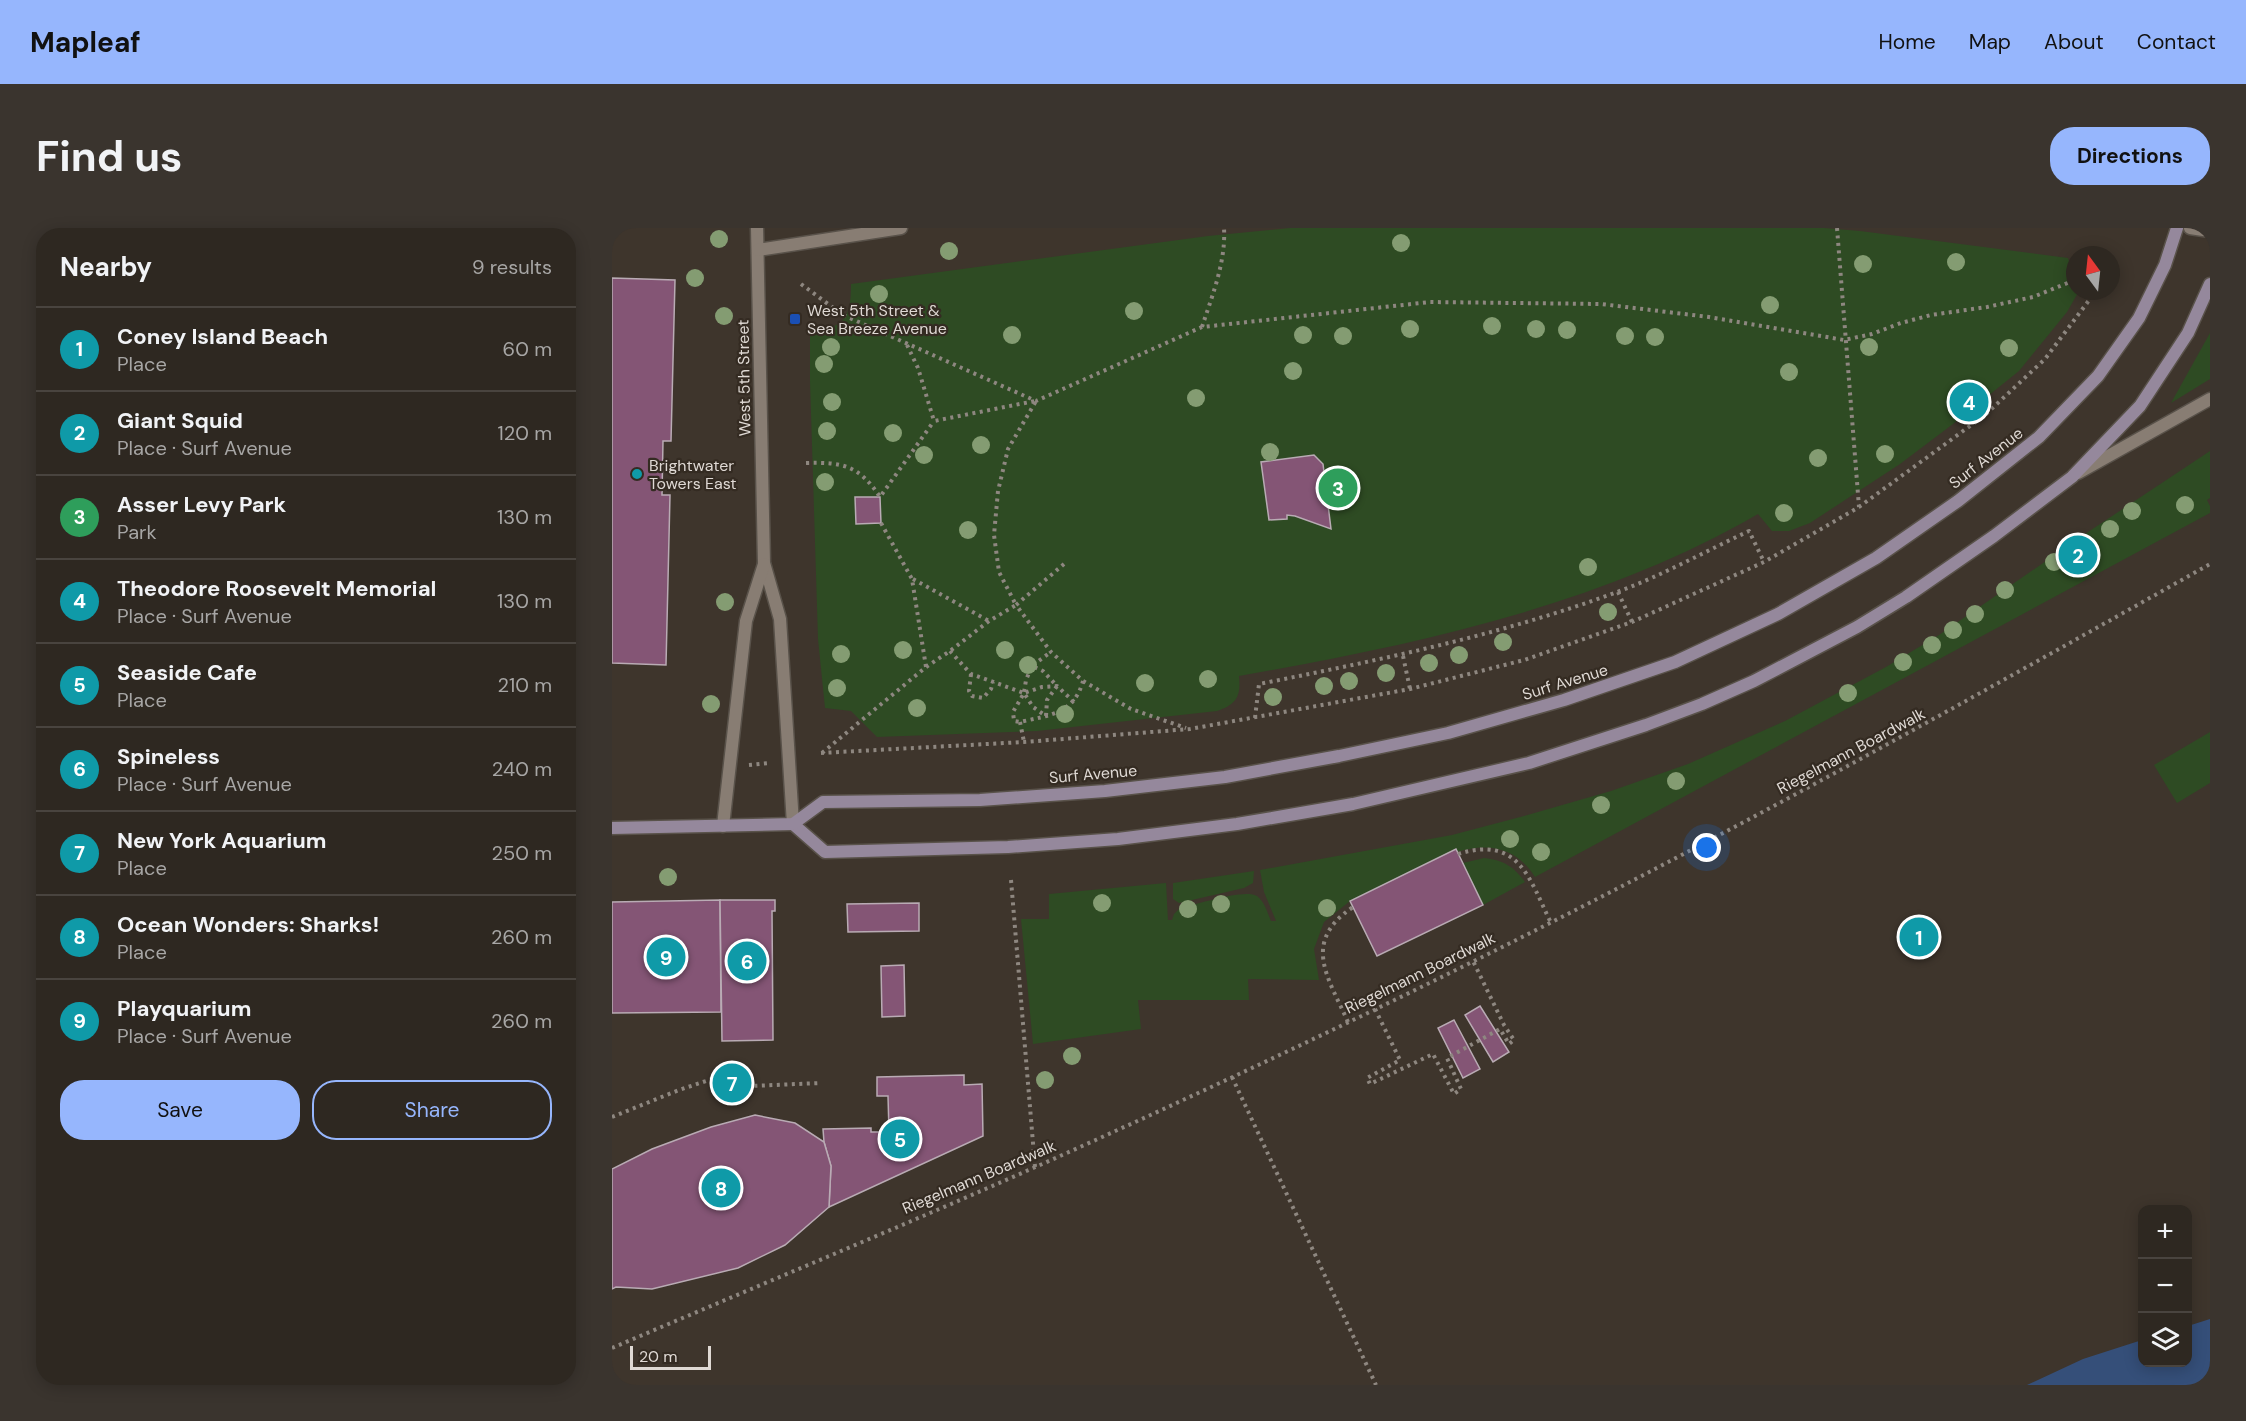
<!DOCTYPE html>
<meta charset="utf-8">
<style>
body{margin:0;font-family:"DM Sans",sans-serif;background:#3a342e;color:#f1f3f6}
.controls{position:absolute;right:18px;bottom:18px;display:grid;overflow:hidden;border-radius:12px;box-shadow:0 3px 15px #0003}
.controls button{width:54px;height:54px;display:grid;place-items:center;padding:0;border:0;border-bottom:2px solid #49443f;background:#2e2821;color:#f1f3f6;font:30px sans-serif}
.compass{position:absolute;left:1454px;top:18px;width:54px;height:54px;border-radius:50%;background:#2e2821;box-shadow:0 3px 15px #0003;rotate:345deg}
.scale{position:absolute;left:18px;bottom:15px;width:81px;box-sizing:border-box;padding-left:6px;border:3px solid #dfd9d4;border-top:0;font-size:16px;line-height:21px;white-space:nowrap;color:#dfd9d4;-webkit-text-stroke:4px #342b22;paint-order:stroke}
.you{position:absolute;left:1095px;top:620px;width:21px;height:21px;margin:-15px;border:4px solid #fff;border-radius:50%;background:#1a73e8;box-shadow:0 0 0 9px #1a73e833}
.badge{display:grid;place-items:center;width:39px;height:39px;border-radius:50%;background:#96b6fd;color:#fff;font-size:20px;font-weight:700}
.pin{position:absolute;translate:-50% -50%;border:3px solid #fff;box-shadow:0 2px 6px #0006}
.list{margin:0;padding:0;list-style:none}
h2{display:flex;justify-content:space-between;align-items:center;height:78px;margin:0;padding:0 24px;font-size:26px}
h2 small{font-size:20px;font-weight:400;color:#a7a6a5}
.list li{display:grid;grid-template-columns:39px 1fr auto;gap:18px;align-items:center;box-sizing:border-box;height:84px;padding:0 24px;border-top:2px solid #49443f}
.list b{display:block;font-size:22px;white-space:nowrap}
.list p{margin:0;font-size:20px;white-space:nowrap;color:#a7a6a5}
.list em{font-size:20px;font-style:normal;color:#a7a6a5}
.actions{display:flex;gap:12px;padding:18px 24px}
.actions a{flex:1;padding:14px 0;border:2px solid #96b6fd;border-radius:24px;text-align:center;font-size:21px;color:#96b6fd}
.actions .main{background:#96b6fd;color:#111}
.icon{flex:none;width:33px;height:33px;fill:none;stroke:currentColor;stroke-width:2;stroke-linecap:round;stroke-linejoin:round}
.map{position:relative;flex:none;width:1598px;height:1157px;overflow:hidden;border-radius:24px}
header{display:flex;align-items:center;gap:36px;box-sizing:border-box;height:84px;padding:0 30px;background:#96b6fd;color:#111}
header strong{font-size:28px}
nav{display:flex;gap:33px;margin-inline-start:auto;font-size:21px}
.intro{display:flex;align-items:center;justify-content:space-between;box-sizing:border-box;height:144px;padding:0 36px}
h1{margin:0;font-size:42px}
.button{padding:15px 27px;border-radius:24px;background:#96b6fd;color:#111;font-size:21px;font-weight:700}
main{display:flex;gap:36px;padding:0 36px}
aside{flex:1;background:#2e2821;border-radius:24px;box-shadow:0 3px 15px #0003}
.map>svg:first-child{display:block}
</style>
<header>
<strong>Mapleaf</strong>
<nav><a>Home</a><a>Map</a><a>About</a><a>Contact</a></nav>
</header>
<div class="intro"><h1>Find us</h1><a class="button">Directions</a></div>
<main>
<aside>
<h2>Nearby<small>9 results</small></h2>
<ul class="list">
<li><span class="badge" style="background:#0f9aa8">1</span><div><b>Coney Island Beach</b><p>Place</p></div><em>60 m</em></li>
<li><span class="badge" style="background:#0f9aa8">2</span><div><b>Giant Squid</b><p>Place · Surf Avenue</p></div><em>120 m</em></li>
<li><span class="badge" style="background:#2e9e5b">3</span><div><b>Asser Levy Park</b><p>Park</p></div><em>130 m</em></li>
<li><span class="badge" style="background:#0f9aa8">4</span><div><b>Theodore Roosevelt Memorial</b><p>Place · Surf Avenue</p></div><em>130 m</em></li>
<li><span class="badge" style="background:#0f9aa8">5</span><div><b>Seaside Cafe</b><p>Place</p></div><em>210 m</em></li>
<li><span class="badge" style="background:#0f9aa8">6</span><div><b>Spineless</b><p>Place · Surf Avenue</p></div><em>240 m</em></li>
<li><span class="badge" style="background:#0f9aa8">7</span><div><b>New York Aquarium</b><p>Place</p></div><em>250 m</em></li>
<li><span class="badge" style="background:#0f9aa8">8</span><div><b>Ocean Wonders: Sharks!</b><p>Place</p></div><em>260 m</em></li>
<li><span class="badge" style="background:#0f9aa8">9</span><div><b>Playquarium</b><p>Place · Surf Avenue</p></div><em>260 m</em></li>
</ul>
<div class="actions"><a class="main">Save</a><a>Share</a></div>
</aside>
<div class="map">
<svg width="1598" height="1157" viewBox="0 0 1598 1157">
<rect width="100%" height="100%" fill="#3e352c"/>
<!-- green -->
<g fill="#2e4b23">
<path d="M 678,0 L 1212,0 L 1248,3 L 1456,30 L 1463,54 L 1463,63 L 1467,63 L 1455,84 L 1407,143 L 1341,196 L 1288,236 L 1198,295 L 1177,303 L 1160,303 L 1146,286 C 987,378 806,416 627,448 C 629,468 625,476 605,483 L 425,503 L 265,509 L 239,483 L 213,480 L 206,411 L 198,153 L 198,108 C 231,96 239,94 239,56 L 596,8 Z"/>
<polygon points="1598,105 1598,151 1559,175"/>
<path d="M 1598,223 L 1598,270 L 1595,272 L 1598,278 L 1598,285 L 923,649 C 905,620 877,614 845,624 L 844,621 L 738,673 L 712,694 L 702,721 L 707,752 L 636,751 L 637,772 L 526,772 L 529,801 L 421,816 L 409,691 L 437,691 L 437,666 L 554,655 L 556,692 L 560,692 L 562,686 L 568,680 C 583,677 633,660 645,668 C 653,674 655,684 659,693 L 664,693 L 652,664 L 648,642 L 840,607 L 912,588 L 999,563 L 1076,536 L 1173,493 L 1274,439 L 1327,407 L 1476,304 Z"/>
<polygon points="1598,504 1598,555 1565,575 1542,537"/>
<path d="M 872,630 C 892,632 902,639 913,654 L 871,677 L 851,635 Z"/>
<polygon points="642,643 641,655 632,660 567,675 561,671 561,655"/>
</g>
<!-- water -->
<polygon fill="#354f79" points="1598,1091 1598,1157 1415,1157 1471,1131 1530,1112 1530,1134 1576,1134 1576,1098"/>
<!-- building -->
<g fill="#845575" stroke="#b9abb4" stroke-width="1.5">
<polygon points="0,50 63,52 59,213 51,213 50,267 58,267 54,437 0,435"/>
<polygon points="702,227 711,236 719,301 683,288 675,287 675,291 657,292 649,234"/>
<polygon points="243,269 268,269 269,295 244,296"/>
<polygon points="844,621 871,677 765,728 738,673"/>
<polygon points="108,672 109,784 0,785 0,674"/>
<polygon points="108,672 163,672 163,683 160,683 161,812 110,813"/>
<polygon points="307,675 307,703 236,704 235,676"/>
<polygon points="292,737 293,788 270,789 269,738"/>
<polygon points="868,778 897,824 881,834 853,787"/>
<polygon points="842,792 868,841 851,850 826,800"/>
<polygon points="352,847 352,857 370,856 371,908 217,979 219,938 212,914 211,901 259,900 259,904 277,904 276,868 265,868 265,849"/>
<polygon points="143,887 183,895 212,914 219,938 217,979 173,1017 126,1040 40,1061 4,1059 0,1061 0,941 40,921 99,899"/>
</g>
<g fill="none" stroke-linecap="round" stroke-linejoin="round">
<!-- street casing -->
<g stroke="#59524a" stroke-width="15">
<g id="street">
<polyline points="145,0 152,335 168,391 181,596"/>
<polyline points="1578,0 1598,3"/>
<polyline points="146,22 289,0"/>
<polyline points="1466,245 1598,171"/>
<polyline points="111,598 134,393 152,336"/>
</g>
</g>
<!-- secondary casing -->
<g stroke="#59524a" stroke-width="15">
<g id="secondary">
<polyline points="181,596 213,624 396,619 506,611 625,596 741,576 917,535 1034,497 1090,476 1142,453 1245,399 1294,369 1382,308 1460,249 1528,178 1576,105 1598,56"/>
<polyline points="0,600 181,596 211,574 368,572 493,563 613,549 727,528 836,505 952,472 1063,434 1166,386 1264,330 1346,273 1427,209 1486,148 1527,90 1553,37 1565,0"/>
</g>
</g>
<!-- path -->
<g stroke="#8e8780" stroke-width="4" stroke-dasharray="3 4.5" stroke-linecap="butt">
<polyline points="1225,0 1247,279"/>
<polyline points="1499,33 1500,31"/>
<polyline points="189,56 231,87 424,173 590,99 818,74 989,76 1097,89 1232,112 1260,106 1289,95 1319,87 1375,79 1421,69 1463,52"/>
<path d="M 590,99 C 600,68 614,34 612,0"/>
<polyline points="295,117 306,140 322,193 423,173"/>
<path d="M 194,235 C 230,234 247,237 268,269 L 322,193"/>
<polyline points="269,295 300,351 314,439"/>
<polyline points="452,336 404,377 439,424 471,453 519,481 574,500"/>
<polyline points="301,351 377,393"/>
<polyline points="1006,364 1020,394"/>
<polyline points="338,423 359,446 412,465 421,479 434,488 435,472 445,458 431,443 420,438 414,452 412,465"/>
<polyline points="791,428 798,461"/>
<polyline points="421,437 439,424"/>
<polyline points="359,446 357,463 360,468 371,470 379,461 381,454"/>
<path d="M 462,474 L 445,458 L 430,459 L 412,465 L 401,484 L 402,493 L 408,494 C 438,487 462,486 471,453"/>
<path d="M 643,490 L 647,456 C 768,432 889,407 1005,364 C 1049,348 1094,323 1137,303 L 1152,334"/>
<polyline points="408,494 412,514"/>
<polyline points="209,525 412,514 578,501 798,461 912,432 1020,394 1152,334 1247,279 1373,187 1433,131 1484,63"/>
<polyline points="210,525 314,439 338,423 377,393 404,377 387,344 382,307 386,263 396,221 424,173"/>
<polyline points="137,537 157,535"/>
<path d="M 846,626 C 907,607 917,650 939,695"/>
<polyline points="399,652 423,939"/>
<polyline points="763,781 788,832 755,850 758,856 821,826 842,866 849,861 835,830 888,801 897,816 902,812 892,797 861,733"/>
<path d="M 736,794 C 716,749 689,714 741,679"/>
<polyline points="620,849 764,1157"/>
<polyline points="0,889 67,862 100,851 139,858 209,855"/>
<path d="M 0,1120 C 143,1059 286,1000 428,937 C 600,860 770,780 938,695 C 1161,582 1380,459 1598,336"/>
</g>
<!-- street -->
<use href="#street" stroke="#887d73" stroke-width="12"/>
<!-- secondary -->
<use href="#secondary" stroke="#95889c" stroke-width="12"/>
</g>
<!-- trees -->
<g fill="#849c72">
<circle cx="107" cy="11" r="9"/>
<circle cx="789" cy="15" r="9"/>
<circle cx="337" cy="23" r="9"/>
<circle cx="1344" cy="34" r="9"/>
<circle cx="1251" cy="36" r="9"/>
<circle cx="83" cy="50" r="9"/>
<circle cx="267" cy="66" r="9"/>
<circle cx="1158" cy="77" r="9"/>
<circle cx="522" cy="83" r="9"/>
<circle cx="112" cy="88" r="9"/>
<circle cx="880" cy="98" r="9"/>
<circle cx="798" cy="101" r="9"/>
<circle cx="924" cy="101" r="9"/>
<circle cx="955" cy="102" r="9"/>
<circle cx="400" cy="107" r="9"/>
<circle cx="691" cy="107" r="9"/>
<circle cx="731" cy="108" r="9"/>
<circle cx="1013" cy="108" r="9"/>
<circle cx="1043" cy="109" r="9"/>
<circle cx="219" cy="119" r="9"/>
<circle cx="1257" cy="119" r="9"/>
<circle cx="1397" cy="120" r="9"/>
<circle cx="212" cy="136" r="9"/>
<circle cx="681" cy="143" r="9"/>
<circle cx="1177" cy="144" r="9"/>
<circle cx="584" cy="170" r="9"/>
<circle cx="220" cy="174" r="9"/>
<circle cx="215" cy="203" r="9"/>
<circle cx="281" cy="205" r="9"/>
<circle cx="369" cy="217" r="9"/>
<circle cx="658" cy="224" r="9"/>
<circle cx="1273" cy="226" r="9"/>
<circle cx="312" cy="227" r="9"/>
<circle cx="1206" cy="230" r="9"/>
<circle cx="213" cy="254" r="9"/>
<circle cx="1573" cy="277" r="9"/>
<circle cx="1520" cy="283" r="9"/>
<circle cx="1172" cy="285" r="9"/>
<circle cx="1498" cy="301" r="9"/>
<circle cx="356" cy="302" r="9"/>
<circle cx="1442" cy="334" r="9"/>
<circle cx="976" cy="339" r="9"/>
<circle cx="1393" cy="362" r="9"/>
<circle cx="113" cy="374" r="9"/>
<circle cx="996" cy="384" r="9"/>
<circle cx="1363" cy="386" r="9"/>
<circle cx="1341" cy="402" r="9"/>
<circle cx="891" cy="414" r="9"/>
<circle cx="1320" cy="417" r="9"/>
<circle cx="291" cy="422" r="9"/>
<circle cx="393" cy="422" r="9"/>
<circle cx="229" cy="426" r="9"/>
<circle cx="847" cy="427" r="9"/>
<circle cx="1291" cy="434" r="9"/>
<circle cx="817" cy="435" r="9"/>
<circle cx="416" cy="437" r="9"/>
<circle cx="774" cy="445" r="9"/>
<circle cx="596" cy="451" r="9"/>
<circle cx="737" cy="453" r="9"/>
<circle cx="533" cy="455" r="9"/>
<circle cx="712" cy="458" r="9"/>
<circle cx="225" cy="460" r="9"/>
<circle cx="1236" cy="465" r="9"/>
<circle cx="661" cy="469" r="9"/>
<circle cx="99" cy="476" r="9"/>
<circle cx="305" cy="480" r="9"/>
<circle cx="453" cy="486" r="9"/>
<circle cx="1064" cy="553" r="9"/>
<circle cx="989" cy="577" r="9"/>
<circle cx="898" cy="611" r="9"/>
<circle cx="929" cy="624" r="9"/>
<circle cx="56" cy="649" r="9"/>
<circle cx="490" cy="675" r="9"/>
<circle cx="609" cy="676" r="9"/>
<circle cx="715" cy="680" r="9"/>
<circle cx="576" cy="681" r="9"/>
<circle cx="460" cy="828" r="9"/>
<circle cx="433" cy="852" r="9"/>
</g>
<!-- markers -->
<rect fill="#1a4fb4" stroke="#342b22" stroke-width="2" x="177" y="85" width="12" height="12" rx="3"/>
<circle fill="#0f9aa8" stroke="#342b22" stroke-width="2" cx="25" cy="246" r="6"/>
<g text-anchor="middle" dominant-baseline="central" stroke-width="4.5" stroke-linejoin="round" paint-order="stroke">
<!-- poi labels -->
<g font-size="16" fill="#dfd9d4" stroke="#342b22" text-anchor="start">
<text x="195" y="82">West 5th Street &amp;<tspan x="195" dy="18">Sea Breeze Avenue</tspan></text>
<text x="37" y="237">Brightwater<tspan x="37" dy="18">Towers East</tspan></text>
</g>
<!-- street labels -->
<g font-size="16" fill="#dfd9d4" stroke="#342b22">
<text transform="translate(132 150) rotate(-91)">West 5th Street</text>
<text transform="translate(1374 230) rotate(-38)">Surf Avenue</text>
<text transform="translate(953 454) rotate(-17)">Surf Avenue</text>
<text transform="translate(1239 523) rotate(-28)">Riegelmann Boardwalk</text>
<text transform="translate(481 546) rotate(-5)">Surf Avenue</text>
<text transform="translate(808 745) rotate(-26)">Riegelmann Boardwalk</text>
<text transform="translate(367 949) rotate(-23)">Riegelmann Boardwalk</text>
</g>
</g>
</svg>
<div class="controls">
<button>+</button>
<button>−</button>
<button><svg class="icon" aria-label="layers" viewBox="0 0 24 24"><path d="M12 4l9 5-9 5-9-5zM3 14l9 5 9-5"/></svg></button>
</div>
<svg class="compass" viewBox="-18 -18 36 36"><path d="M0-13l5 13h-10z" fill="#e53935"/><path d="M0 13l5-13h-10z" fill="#a7a6a5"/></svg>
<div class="scale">20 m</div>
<div class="you"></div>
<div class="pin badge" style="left:1307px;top:709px;background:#0f9aa8">1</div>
<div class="pin badge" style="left:1466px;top:327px;background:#0f9aa8">2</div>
<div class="pin badge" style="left:726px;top:260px;background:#2e9e5b">3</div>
<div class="pin badge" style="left:1357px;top:174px;background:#0f9aa8">4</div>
<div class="pin badge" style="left:288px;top:911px;background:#0f9aa8">5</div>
<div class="pin badge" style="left:135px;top:733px;background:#0f9aa8">6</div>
<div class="pin badge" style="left:120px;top:855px;background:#0f9aa8">7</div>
<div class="pin badge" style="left:109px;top:960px;background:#0f9aa8">8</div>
<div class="pin badge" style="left:54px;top:729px;background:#0f9aa8">9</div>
</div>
</main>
